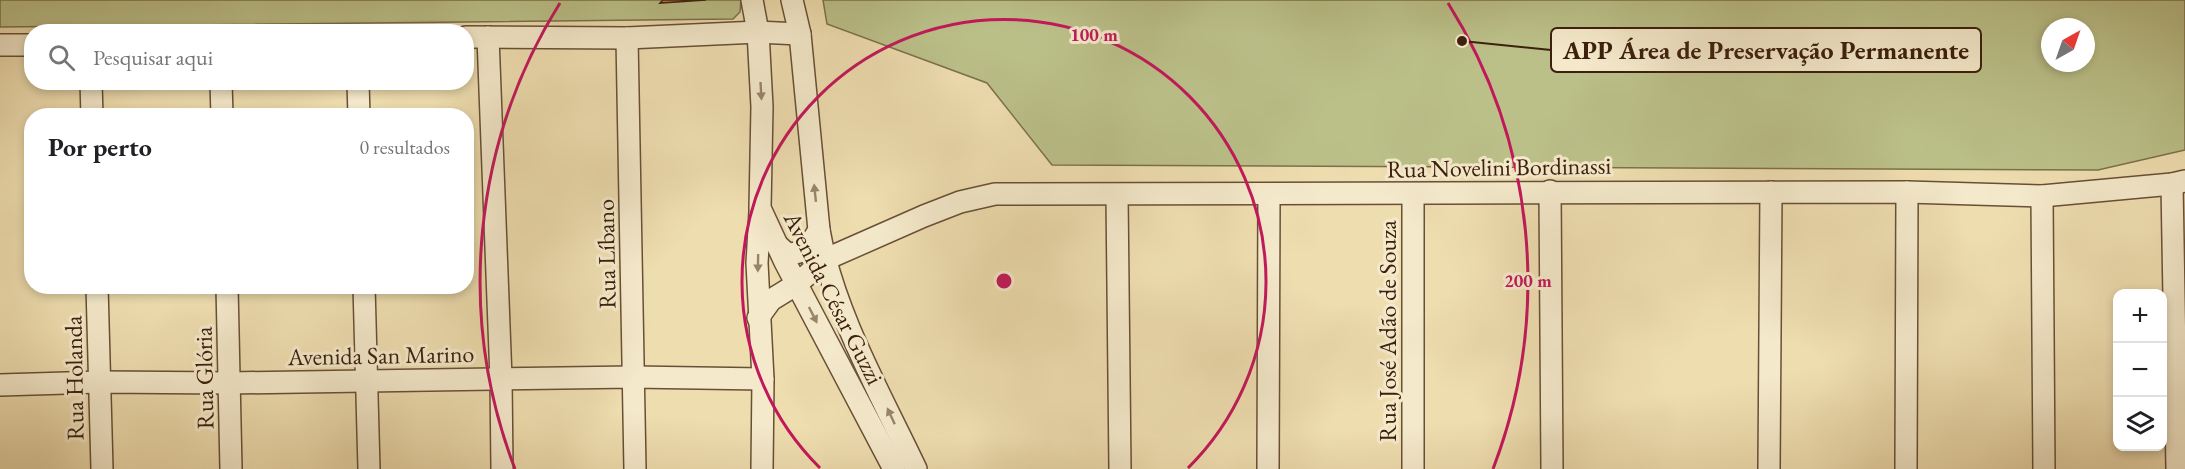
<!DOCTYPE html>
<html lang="pt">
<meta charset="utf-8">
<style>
body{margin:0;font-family:"EB Garamond",serif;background:#f2f2f2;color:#202124}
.controls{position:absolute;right:18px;bottom:18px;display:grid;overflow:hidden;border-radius:12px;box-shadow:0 3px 9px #0003}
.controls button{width:54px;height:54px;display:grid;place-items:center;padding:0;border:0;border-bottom:2px solid #e0e0e0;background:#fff;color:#202124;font:30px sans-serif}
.compass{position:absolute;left:2041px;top:18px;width:54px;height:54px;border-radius:50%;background:#fff;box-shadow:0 3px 9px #0003;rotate:40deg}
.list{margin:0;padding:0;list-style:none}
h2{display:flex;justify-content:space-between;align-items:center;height:78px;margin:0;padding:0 24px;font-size:26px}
h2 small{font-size:20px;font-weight:400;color:#757577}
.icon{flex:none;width:33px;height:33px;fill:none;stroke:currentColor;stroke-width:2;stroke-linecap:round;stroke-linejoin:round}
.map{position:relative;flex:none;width:2185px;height:469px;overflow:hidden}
.search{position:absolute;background:#fff;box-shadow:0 3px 9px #0003;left:24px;top:24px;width:450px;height:66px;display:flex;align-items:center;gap:15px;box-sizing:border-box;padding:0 21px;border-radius:24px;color:#757577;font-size:22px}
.panel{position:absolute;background:#fff;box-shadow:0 3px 9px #0003;left:24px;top:108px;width:450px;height:186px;border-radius:24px}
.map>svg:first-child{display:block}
</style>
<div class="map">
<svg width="2185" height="469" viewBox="0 0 2185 469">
<rect width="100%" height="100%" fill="#eeddaf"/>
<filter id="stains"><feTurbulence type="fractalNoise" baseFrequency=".00333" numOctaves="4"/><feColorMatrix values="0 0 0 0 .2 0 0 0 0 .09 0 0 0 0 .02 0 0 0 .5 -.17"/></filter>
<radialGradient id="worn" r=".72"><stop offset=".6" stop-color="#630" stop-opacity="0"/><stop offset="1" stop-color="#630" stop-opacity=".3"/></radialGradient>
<!-- green -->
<g fill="#bbc089" stroke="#7c704b" stroke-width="1.5" fill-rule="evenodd">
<polygon points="0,0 741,0 740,12 733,19 0,27"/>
<path d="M 823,0 L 2185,0 L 2185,150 L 2098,170 L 1052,165 L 987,83 L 827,24 ZM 2050,27 L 2086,27 L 2086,63 L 2050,63 Z"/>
</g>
<!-- building -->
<polygon fill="#c68257" stroke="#3c200d" stroke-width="1.5" points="663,0 706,0 660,3"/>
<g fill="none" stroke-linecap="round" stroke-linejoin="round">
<!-- minor casing -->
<g stroke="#684f36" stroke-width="24">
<g id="minor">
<polyline points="752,0 758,32 762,107 760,208 785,262 894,469"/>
<path d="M 792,0 L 800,34 L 819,230 C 833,311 881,395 916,469"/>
<polyline points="466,37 627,38 758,32 800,34"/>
<polyline points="488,37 501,379 502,469"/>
<polyline points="627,38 635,469"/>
<polyline points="0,45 32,45"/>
<polyline points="91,82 92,116"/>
<polyline points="221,82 222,116"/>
<polyline points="358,82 359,116"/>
<polyline points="2172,184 2177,469"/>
<polyline points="1550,191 1552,469"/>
<polyline points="1117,195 1120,469"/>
<polyline points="2042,196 2044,469"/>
<polyline points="760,212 757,263 763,379 762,469"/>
<path d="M 776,244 L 787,254 C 805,254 810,245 819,230"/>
<polyline points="97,286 102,469"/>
<polyline points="227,286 231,469"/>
<polyline points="364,286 369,469"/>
<polyline points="758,318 771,300 797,284 824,260 924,216 960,202 995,194 1907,192 2042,196 2172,184 2185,181"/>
<polyline points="0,385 100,382 230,383 633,377 763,379"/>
<polyline points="1268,469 1269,195"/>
<polyline points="1413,469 1413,194"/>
<polyline points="1769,469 1771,192"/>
<polyline points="1906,469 1907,192"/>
</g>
</g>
<!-- minor -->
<use href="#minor" stroke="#f4e9cb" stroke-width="21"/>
</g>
<!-- one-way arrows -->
<defs><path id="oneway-solid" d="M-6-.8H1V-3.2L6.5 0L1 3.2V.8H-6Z" transform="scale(1.5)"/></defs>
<g fill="#98846c">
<use href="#oneway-solid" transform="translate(761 91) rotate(87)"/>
<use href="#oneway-solid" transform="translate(815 193) rotate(-96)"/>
<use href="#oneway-solid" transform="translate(758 263) rotate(91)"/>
<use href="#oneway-solid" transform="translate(813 315) rotate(63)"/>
<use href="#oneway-solid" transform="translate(891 416) rotate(-115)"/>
</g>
<!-- distance rings -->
<g fill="none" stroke="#c2185b" stroke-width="3">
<path d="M820 468A262 262 0 1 1 1188 468"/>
<path d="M515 469A524 524 0 0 1 560 3M1448 3A524 524 0 0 1 1493 469"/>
</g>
<g text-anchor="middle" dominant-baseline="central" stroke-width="6" stroke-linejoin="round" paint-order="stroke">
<!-- street labels -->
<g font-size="24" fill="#3c200d" stroke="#f4e9cb">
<text transform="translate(1499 167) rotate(-1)">Rua Novelini Bordinassi</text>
<text transform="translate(606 254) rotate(-91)">Rua Líbano</text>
<text transform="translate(834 298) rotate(63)">Avenida César Guzzi</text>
<text transform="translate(1387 331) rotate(-90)">Rua José Adão de Souza</text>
<text transform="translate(381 355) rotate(-1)">Avenida San Marino</text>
<text transform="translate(74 378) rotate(-91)">Rua Holanda</text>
<text transform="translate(204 378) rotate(-91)">Rua Glória</text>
</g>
</g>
<circle cx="1004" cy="281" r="9" fill="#c2185b" stroke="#f4e9cb" stroke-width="3"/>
<g font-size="18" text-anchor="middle" font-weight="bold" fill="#c2185b" stroke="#f4e9cb" stroke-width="6" stroke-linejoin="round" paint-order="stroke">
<text x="1094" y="41">100 m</text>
<text x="1528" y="287">200 m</text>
</g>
<!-- callouts -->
<path fill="none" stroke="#3c200d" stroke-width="2" d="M1462 41L1551 50"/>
<circle fill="#3c200d" stroke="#f4e9cb" stroke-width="2" cx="1462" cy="41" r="6"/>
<rect fill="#f4e9cb" stroke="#3c200d" stroke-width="2" x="1551" y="28" width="430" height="44" rx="6"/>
<g font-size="26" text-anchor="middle" font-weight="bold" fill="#3c200d">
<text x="1766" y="59">APP Área de Preservação Permanente</text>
</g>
<rect width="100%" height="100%" filter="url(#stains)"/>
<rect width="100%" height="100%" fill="url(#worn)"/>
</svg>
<div class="controls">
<button>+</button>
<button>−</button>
<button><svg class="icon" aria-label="layers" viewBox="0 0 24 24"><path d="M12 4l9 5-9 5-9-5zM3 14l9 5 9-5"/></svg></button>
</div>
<svg class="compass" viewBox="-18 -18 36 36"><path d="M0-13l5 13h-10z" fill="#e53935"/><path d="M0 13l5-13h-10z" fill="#757577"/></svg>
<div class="search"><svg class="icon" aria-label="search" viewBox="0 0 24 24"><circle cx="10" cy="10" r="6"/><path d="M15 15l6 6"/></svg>Pesquisar aqui</div>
<section class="panel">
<h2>Por perto<small>0 resultados</small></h2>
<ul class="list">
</ul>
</section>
</div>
